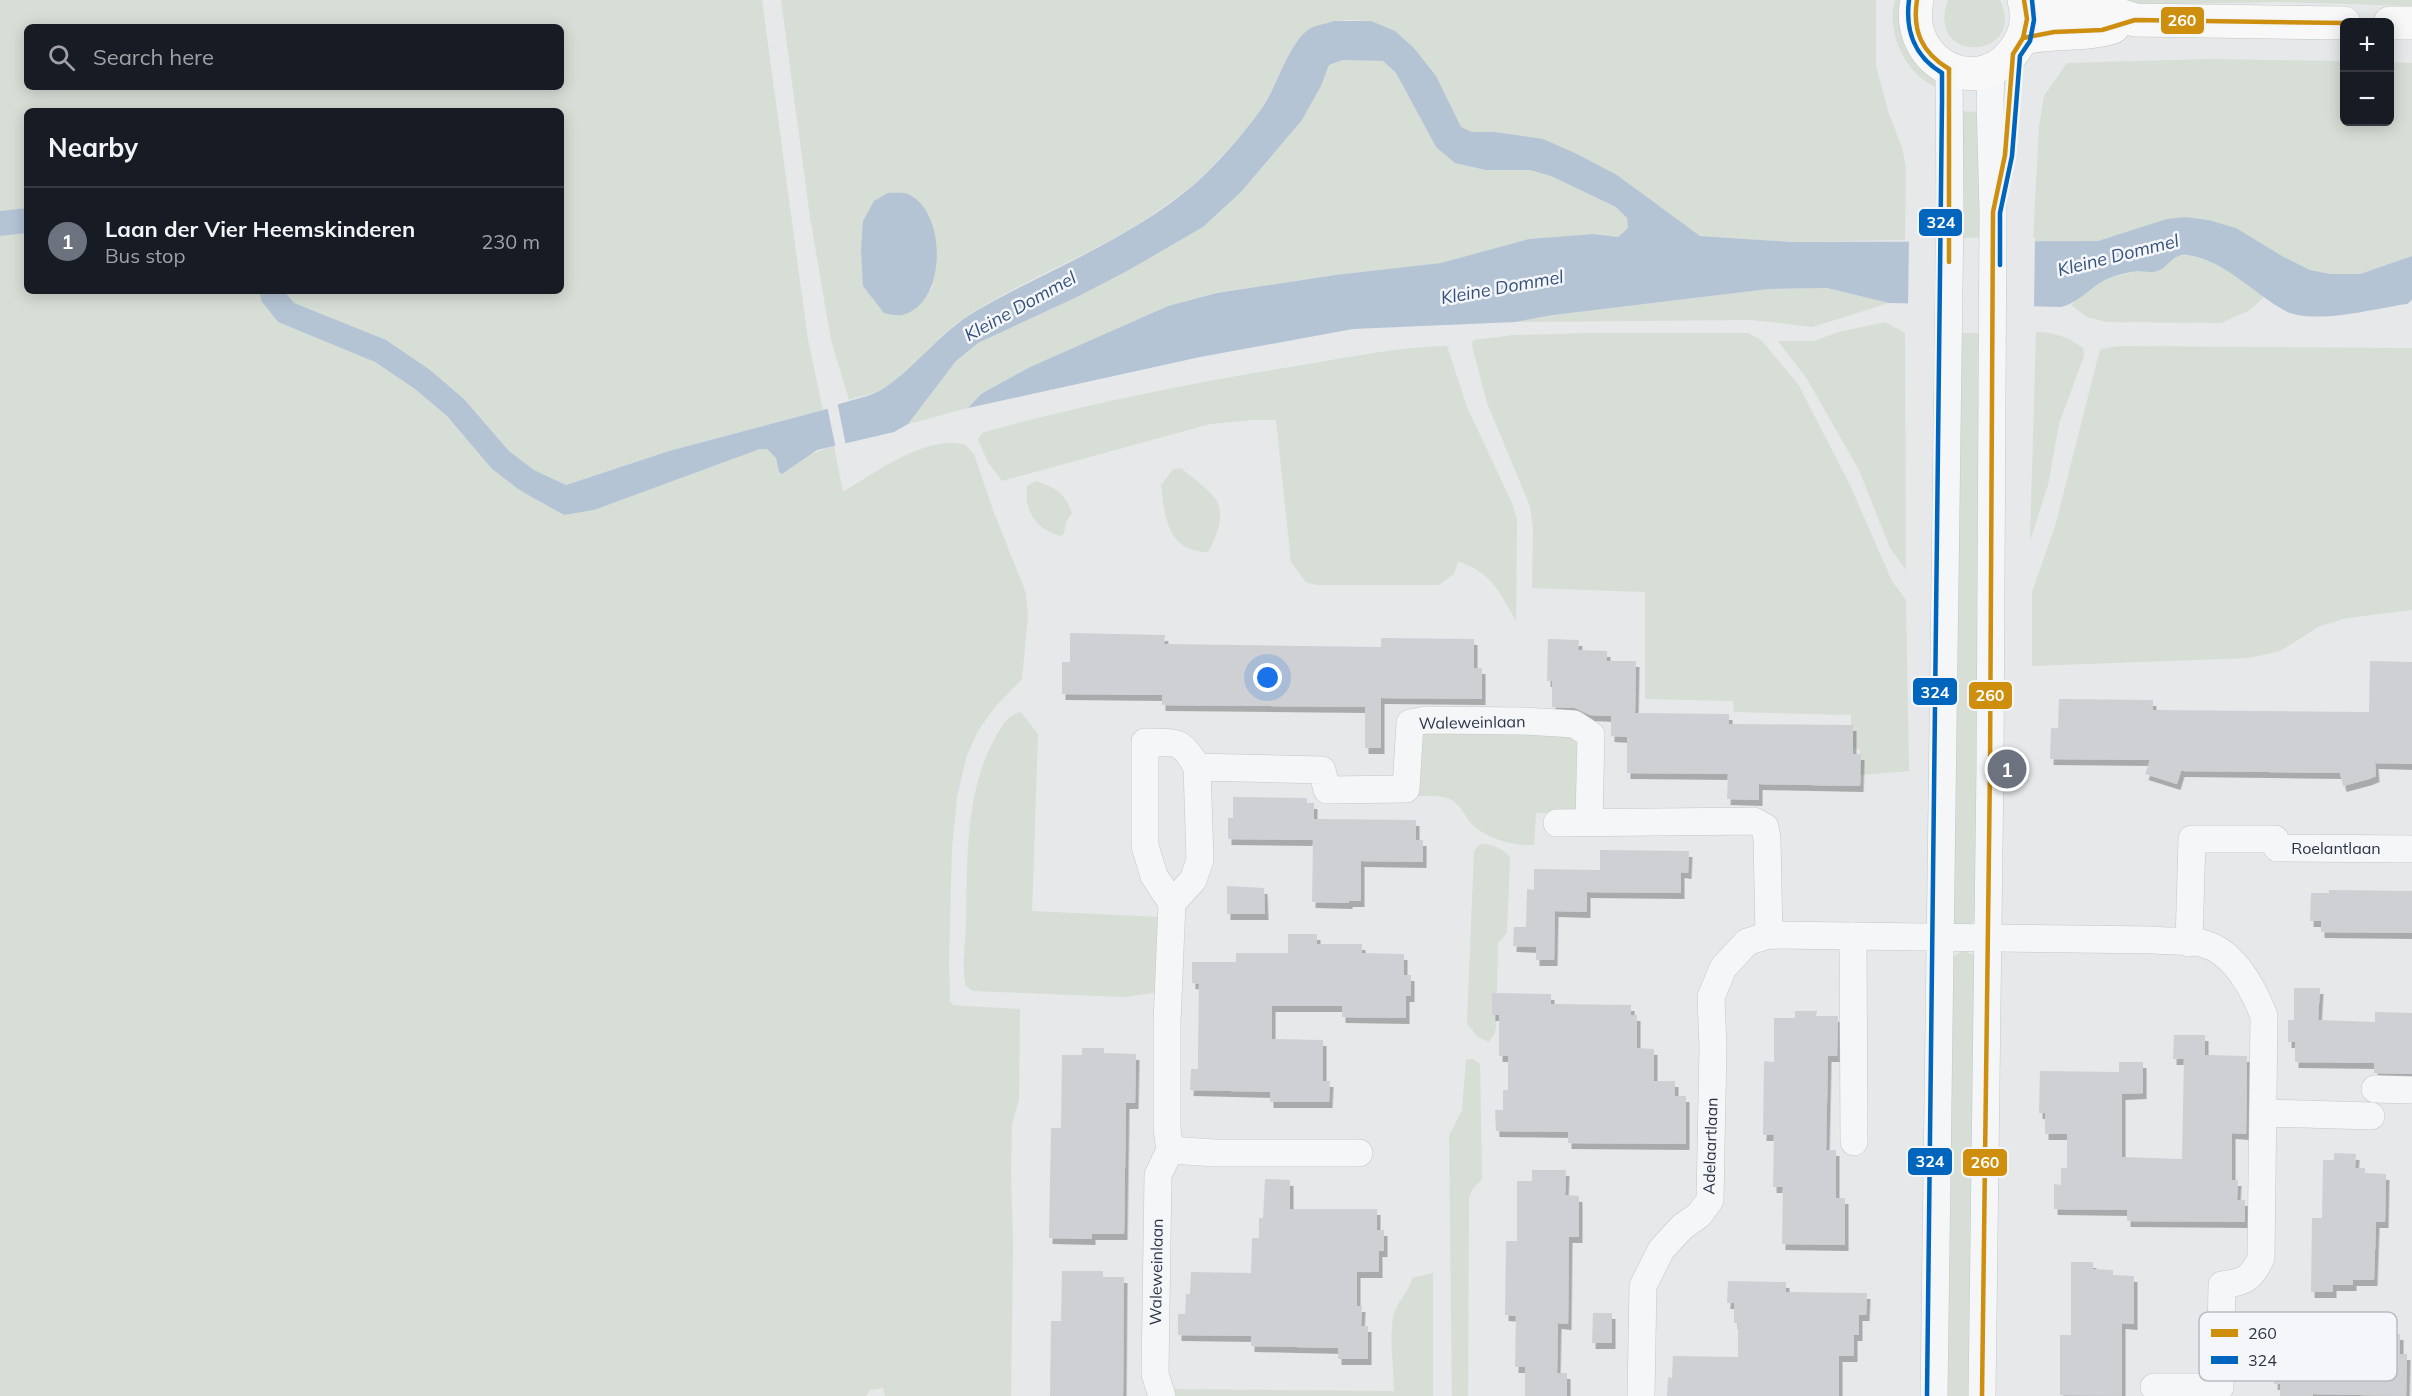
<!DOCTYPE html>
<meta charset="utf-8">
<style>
body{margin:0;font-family:Mulish,sans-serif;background:#242831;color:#f1f3f6}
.controls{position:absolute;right:18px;top:18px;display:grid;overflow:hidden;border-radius:9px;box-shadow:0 3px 15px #0003}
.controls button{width:54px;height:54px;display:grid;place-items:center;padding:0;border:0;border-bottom:2px solid #363941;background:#171b24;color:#f1f3f6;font:30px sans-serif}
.you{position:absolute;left:1268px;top:678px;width:21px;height:21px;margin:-15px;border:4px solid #fff;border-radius:50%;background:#1a73e8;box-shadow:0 0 0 9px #1a73e833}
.badge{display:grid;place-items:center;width:39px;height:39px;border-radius:50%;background:#6c737f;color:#fff;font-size:20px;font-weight:700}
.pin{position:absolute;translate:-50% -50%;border:3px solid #fff;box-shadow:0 2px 6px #0006}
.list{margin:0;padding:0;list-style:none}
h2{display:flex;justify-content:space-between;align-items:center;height:78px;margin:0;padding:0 24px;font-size:26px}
h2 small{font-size:20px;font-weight:400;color:#9ea1a6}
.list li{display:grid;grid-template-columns:39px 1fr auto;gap:18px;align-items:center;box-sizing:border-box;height:108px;padding:0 24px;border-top:2px solid #363941}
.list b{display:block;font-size:22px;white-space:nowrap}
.list p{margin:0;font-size:20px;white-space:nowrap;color:#9ea1a6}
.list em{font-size:20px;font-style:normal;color:#9ea1a6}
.icon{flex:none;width:33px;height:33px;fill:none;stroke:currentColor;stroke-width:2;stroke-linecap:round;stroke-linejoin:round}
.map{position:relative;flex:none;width:2412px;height:1396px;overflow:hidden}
.search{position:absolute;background:#171b24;box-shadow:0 3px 15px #0003;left:24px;top:24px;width:540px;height:66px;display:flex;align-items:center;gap:15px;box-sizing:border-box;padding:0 21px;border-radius:9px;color:#9ea1a6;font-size:22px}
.panel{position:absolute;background:#171b24;box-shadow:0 3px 15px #0003;left:24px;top:108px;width:540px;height:186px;border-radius:9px}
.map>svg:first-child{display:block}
</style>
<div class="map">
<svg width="2412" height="1396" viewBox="0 0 2412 1396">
<defs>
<filter id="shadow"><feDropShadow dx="3.5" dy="6" stdDeviation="0" flood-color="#0004"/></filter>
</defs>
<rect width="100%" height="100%" fill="#e6e8ea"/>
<!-- green -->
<g fill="#d6ded6" fill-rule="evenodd">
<path d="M 0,0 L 762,0 L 808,340 L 823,410 L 669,451 L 566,485 L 534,470 L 509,451 L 464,399 L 319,315 L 294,303 L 284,291 L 561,291 L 561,111 L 27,111 L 27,208 L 0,211 ZM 27,27 L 561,27 L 561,87 L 27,87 Z"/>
<path d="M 781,0 L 1876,0 L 1876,66 L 1889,114 L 1902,147 L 1906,168 L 1905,240 L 1792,242 L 1700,236 L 1617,175 L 1494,132 L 1472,132 L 1460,127 C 1433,75 1405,8 1333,22 C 1326,23 1313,26 1308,31 C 1287,48 1280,78 1266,101 C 1249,130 1222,156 1199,180 C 1190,188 1180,195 1170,202 C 1106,251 1028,275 961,320 C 933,339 914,372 884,389 C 874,394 860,396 849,400 L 831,340 L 810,217 ZM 863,221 L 933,286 L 915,308 Z"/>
<path d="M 1895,0 L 1911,0 L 1930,69 L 1945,92 C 1937,88 1927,83 1920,77 C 1900,60 1887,26 1895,0 Z"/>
<path d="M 1948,0 L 2000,0 C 2028,60 1924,66 1948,0 Z"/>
<polygon points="2077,0 2412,0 2412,6 2275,2 2078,6"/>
<polygon points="2209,59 2344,61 2344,122 2390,122 2390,62 2412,63 2412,256 2360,274 2331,274 2310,270 2282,256 2119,235 2098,241 2033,241 2039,127 2044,96 2067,63"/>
<polygon points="1343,60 1383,61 1396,73 1436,147 1486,170 1530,170 1551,176 1616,207 1627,218 1628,228 1618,237 1593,234 1529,239 1442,263 1335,275 1217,293 1168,306 1030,367 981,394 968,408 908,424 956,361 978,343 1075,298 1129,270 1203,227 1241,192 1302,120 1321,86 1329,65"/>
<polygon points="1958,111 1978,112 1983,240 1953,305"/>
<path d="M 27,233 L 27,291 L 259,291 L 262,302 L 278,322 L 375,362 L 415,389 L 447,416 L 492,469 L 521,491 L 564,515 L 594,510 L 760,449 L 767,449 L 776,458 L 779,472 L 810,454 L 834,446 L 843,492 C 875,473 927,434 965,445 L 974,454 L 993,510 L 1026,593 L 1028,616 L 1022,679 L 996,706 L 979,729 L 967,755 L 957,797 L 952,848 L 949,961 L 950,1001 L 953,1005 L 1020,1009 L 1019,1100 L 1012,1124 L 1011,1173 L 1013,1244 L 1011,1396 L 885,1396 L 883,1388 L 870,1390 L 866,1396 L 0,1396 L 0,236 Z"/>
<path d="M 2177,255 C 2207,254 2242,277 2265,296 L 2250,310 L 2221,323 L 2106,322 L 2087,317 L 2071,305 L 2093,286 L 2112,277 L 2138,271 L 2157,271 Z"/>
<polygon points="1827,288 1889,303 1812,327 1751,320 1515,322 1553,315 1769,289"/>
<polygon points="1885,322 1905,333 1906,570 1890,548 1859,470 1807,379 1778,341 1814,341 1838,332"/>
<path d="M 2036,332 C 2054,332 2068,337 2083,348 L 2084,356 L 2059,424 L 2048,485 L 2030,541 Z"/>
<polygon points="1593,333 1748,333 1761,340 1798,384 1850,485 1892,581 1906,600 1909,771 1860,775 1860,749 1851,748 1851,715 1734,712 1733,701 1645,699 1645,592 1532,588 1533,528 1530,506 1487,403 1472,346 1473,340 1514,335"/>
<polygon points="1953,333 1982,333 1976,917 1971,925 1952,926"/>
<path d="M 1447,346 L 1467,407 L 1512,503 L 1517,520 L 1516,621 C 1498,590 1494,575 1458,561 L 1454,574 L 1439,585 L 1316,585 L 1306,582 L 1291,562 L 1276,420 L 1252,420 L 1210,424 L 1002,481 L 988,462 L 978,440 L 982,433 L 995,429 C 1097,402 1199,381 1303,365 C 1350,357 1398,347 1447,346 Z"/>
<polygon points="2120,346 2412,348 2412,610 2347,618 2320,626 2280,651 2249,658 2032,666 2032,592 2056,523 2100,349"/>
<path d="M 1181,468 C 1190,476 1211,491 1217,501 C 1225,516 1216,539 1208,552 C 1167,551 1165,518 1161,485 L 1173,469 Z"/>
<path d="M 1036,481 C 1056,488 1064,492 1072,513 L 1066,522 L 1064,533 L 1061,536 C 1036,530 1024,511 1027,486 Z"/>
<path d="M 1021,712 L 1038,734 L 1032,911 L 1160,917 L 1160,992 L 1125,997 L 972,991 L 966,986 C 961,967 966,941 966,922 C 968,859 964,793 996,736 C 1003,725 1007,715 1021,712 Z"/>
<path d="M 1419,732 L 1571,732 L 1577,738 L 1576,812 L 1536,813 L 1534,845 C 1515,846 1491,840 1475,827 C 1466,820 1462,805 1450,799 C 1440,795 1427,796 1416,796 Z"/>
<path d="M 1480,844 C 1491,844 1504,848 1510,858 L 1507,933 L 1498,943 L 1496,1026 L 1495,1033 L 1489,1042 L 1478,1037 L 1467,1024 L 1474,851 Z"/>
<polygon points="1963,951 1972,954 1978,962 1970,1396 1942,1396 1952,957"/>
<polygon points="1466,1059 1473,1059 1480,1064 1482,1179 1472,1190 1469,1198 1468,1396 1452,1396 1449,1136 1462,1110"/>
<path d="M 1433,1273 L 1433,1396 L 1171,1396 L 1170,1389 L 1394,1391 C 1394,1370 1388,1330 1395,1311 C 1400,1299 1409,1291 1412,1278 Z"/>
</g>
<!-- water -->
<g fill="#b4c4d5">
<path d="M 1334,21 L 1371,21 L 1395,31 L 1414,48 L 1436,76 L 1461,127 L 1472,132 L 1494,132 L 1543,139 L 1577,154 L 1617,175 L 1700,236 L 1792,242 L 2098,241 L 2167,219 L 2185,217 L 2208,220 L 2236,228 L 2282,256 L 2310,270 L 2331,274 L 2360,274 L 2412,256 L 2412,300 L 2407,304 C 2375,308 2311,327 2282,309 C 2251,291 2224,260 2187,255 C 2172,253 2169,268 2157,271 C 2151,273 2144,271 2138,271 C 2130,272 2120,274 2112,277 C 2092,284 2080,303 2061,307 L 1889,303 L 1827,288 L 1769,289 L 1553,315 L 1515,322 L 1353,329 L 1200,357 L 968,408 L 981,394 L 1030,367 L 1168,306 L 1217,293 L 1335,275 L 1441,263 L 1529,239 L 1593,234 L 1618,237 L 1628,228 L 1627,218 L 1616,207 L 1551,176 L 1530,170 L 1486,170 L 1455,163 L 1436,147 L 1396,73 L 1383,61 L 1343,60 L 1329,65 L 1321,86 L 1302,120 L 1241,192 L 1203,227 L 1129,270 L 1075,298 L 978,343 L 956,361 L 908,424 L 894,432 L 817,450 L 782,474 L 779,472 L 776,458 L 767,449 L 760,449 L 594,510 L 564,515 L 521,491 L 492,469 L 447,416 L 415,389 L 375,362 L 278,322 L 262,302 L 259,291 L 284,291 L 294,303 L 386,340 L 430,370 L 464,399 L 509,451 L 534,470 L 566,485 L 669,451 L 827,409 C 845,400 871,398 886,387 C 919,364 941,331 976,311 C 1049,269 1131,239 1196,183 C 1218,163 1252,125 1267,100 C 1278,81 1290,43 1308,30 C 1314,25 1327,24 1334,21 Z"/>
<path d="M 888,193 C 894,193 905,192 910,195 C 948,215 946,305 902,315 C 897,316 889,314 884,313 L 863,286 L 861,250 L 863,221 L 874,201 Z"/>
<polygon points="27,208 27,233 0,236 0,211"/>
</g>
<!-- pier -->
<g fill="#e6e8ea">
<polygon points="1909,237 2035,238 2034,308 1908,307"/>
<polygon points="837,401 846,446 836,449 827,406"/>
</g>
<!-- building -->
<g fill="#ced0d3" filter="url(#shadow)">
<polygon points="1070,633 1165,635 1164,644 1381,647 1381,638 1474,639 1474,668 1482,668 1482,699 1381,698 1381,748 1365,748 1365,707 1162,705 1162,695 1062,694 1062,662 1070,662"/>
<polygon points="1548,639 1579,640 1578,650 1607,651 1607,661 1636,661 1635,713 1729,714 1729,724 1853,725 1853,754 1861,754 1860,786 1759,784 1759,800 1727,799 1728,774 1627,773 1627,737 1611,736 1611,716 1590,715 1575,708 1552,707 1552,681 1547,681"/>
<polygon points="2370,661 2412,662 2412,764 2375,763 2376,776 2369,779 2343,786 2340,773 2181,771 2177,784 2145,774 2150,760 2050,759 2051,728 2058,728 2059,699 2153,700 2153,710 2369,712"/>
<polygon points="1233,797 1307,798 1307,803 1314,803 1314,819 1416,820 1416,840 1423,840 1423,862 1361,861 1361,901 1349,901 1349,903 1312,902 1313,840 1228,839 1228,818 1233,818"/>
<polygon points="1600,850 1689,851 1688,873 1681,872 1681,893 1587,892 1587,912 1555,911 1554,960 1536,960 1536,947 1513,946 1514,927 1526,927 1527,889 1534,890 1534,869 1600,870"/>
<polygon points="1227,886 1264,888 1265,914 1227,914"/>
<polygon points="2329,890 2412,891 2412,933 2321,932 2321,921 2310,921 2311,893 2329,893"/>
<polygon points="1288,934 1317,934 1317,944 1362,944 1362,953 1404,954 1404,975 1411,975 1411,996 1406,996 1406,1018 1342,1017 1342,1006 1272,1006 1272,1039 1323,1040 1323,1081 1330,1081 1329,1102 1270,1102 1270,1092 1190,1090 1191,1069 1198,1069 1198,1050 1199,984 1192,983 1192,962 1236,962 1236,953 1288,953"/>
<polygon points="2294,988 2320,988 2318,1020 2375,1022 2375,1012 2412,1013 2412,1074 2374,1073 2374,1063 2295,1062 2295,1042 2288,1042 2288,1020 2294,1020"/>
<polygon points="1492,993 1551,994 1551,1004 1631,1005 1631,1015 1637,1015 1637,1048 1654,1049 1654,1081 1675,1081 1675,1096 1686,1096 1686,1144 1568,1143 1568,1132 1496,1131 1495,1110 1503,1110 1503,1090 1508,1090 1508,1056 1499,1056 1499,1015 1492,1015"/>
<polygon points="1795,1011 1817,1011 1816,1016 1838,1016 1837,1056 1828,1056 1826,1150 1836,1150 1836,1198 1845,1198 1845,1245 1782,1244 1783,1187 1773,1187 1774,1135 1763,1135 1764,1061 1774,1062 1774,1018 1795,1018"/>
<polygon points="2174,1035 2205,1035 2205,1055 2247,1056 2246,1134 2232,1133 2232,1180 2238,1180 2237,1200 2245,1200 2245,1222 2127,1221 2127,1210 2054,1209 2054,1184 2061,1185 2061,1168 2067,1168 2067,1134 2045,1134 2045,1113 2039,1113 2040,1071 2119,1072 2119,1062 2143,1062 2143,1093 2122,1094 2122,1157 2182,1159 2184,1059 2173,1059"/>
<polygon points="1082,1048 1104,1048 1104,1053 1136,1054 1135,1103 1126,1103 1124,1234 1092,1234 1092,1239 1049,1238 1051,1128 1061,1128 1062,1055 1082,1055"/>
<polygon points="2334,1153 2356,1154 2355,1168 2365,1168 2365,1173 2386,1174 2385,1222 2376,1222 2374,1280 2353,1280 2353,1285 2333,1285 2333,1292 2311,1292 2312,1218 2322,1218 2323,1160 2334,1160"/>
<polygon points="1532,1170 1566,1170 1565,1195 1579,1196 1579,1237 1569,1237 1568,1324 1558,1323 1557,1373 1567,1373 1567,1396 1525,1396 1525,1367 1515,1367 1516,1316 1505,1315 1506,1241 1517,1241 1517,1181 1532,1181"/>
<polygon points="1265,1179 1290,1180 1290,1209 1377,1209 1377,1230 1384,1230 1384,1251 1379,1251 1379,1272 1357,1272 1357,1306 1362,1306 1361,1326 1368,1326 1368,1359 1338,1359 1338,1348 1251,1346 1251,1336 1178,1335 1178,1314 1185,1314 1186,1294 1190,1294 1191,1272 1251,1273 1252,1238 1259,1238 1259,1218 1263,1218"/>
<polygon points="2071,1262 2093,1262 2093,1269 2113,1270 2113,1275 2134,1276 2134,1324 2122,1323 2122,1396 2060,1395 2060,1335 2071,1335"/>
<polygon points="1062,1271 1103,1271 1103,1277 1124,1277 1123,1396 1050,1396 1051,1321 1061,1321"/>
<polygon points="1728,1281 1786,1282 1786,1292 1867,1293 1866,1315 1859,1315 1859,1335 1854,1335 1854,1356 1839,1356 1839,1396 1667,1396 1668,1377 1672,1378 1673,1356 1738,1357 1738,1323 1734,1323 1734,1303 1727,1303"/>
<polygon points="1593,1313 1612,1313 1612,1343 1592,1343"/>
<polygon points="2326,1333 2400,1334 2400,1354 2407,1354 2406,1396 2313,1394 2313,1396 2280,1396 2280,1384 2274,1384 2275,1362 2282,1362 2282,1342 2326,1342"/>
</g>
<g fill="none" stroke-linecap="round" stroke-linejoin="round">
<!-- minor casing -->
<g stroke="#c4c6c8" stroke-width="28">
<g id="minor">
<polyline points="1557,823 1754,821 1765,827 1767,839 1769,935"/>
<path d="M 1172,903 L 1154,876 L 1145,846 L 1145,742 C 1177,743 1180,738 1197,767"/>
<polyline points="1853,936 1854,1142"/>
<polyline points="2189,943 2192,839 2275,839 2277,848 2412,849"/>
<polyline points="2375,1089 2412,1090"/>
<polyline points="2264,1113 2371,1116"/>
<polyline points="1170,1150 1215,1153 1359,1153"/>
<polyline points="1162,1396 1155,1374 1158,1175 1170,1150 1167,1129 1167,1022 1172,903 1193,880 1200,860 1197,767 1322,770 1327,790 1406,789 1410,723 1426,720 1523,721 1574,724 1591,735 1589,822"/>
<path d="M 1641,1396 L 1643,1286 L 1661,1250 L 1682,1227 L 1699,1215 L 1710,1200 L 1713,1047 L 1711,997 L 1723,968 L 1747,942 L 1769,935 L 2154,940 C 2168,942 2188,940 2201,943 C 2233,950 2253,988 2264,1016 L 2261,1258 C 2251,1279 2245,1282 2222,1285 L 2220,1387 L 2154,1387"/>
<polyline points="1934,1396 1950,212 1949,69"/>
<polyline points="1982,1396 1990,768 1993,212 1990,100 1991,69"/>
</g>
</g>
<!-- major casing -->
<g stroke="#c2c5c8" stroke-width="34">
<g id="major">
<path d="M 1917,0 C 1903,65 1983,103 2018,45 C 2027,31 2028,15 2024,0"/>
<polyline points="2030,0 2055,8 2103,10 2135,20 2344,23"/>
<polyline points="2390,23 2412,23"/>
<path d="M 2023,38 C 2052,31 2085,36 2113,27"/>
</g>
</g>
<!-- minor -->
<use href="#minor" stroke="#f5f6f7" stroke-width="27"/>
<!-- major -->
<use href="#major" stroke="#f8f8f8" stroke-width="33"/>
<!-- bus-1 casing -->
<g stroke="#f4f6f9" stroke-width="9">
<g id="bus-1">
<path d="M 1917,0 C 1912,31 1922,53 1949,69"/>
<polyline points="2023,38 2054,32 2102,30 2135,20 2344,23"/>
<polyline points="1949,69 1949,262"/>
<polyline points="1982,1396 1990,768 1993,212 2005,155 2013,54 2023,38 2027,19 2024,0"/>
</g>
</g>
<!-- bus-2 casing -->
<g stroke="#f4f6f9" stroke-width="9">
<g id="bus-2">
<path d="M 1909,0 C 1905,31 1915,57 1942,73 L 1942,101 L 1927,1396"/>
<polyline points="2000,265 2000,213 2012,156 2020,56 2030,41 2034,20 2032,0"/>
</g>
</g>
<!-- bus-1 -->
<use href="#bus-1" stroke="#ce8f0e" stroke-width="4.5"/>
<!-- bus-2 -->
<use href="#bus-2" stroke="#0065bd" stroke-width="4.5"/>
</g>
<g text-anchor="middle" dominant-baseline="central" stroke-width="5" stroke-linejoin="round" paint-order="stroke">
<!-- street labels -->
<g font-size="16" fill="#2b3445" stroke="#f4f6f9">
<text transform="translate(1472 722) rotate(-1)">Waleweinlaan</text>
<text x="2336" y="848">Roelantlaan</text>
<text transform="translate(1710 1146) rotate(-88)">Adelaartlaan</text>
<text transform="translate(1156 1272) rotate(-89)">Waleweinlaan</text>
</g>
<!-- water labels -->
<g font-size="18" font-style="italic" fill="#34527a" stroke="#f4f6f9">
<text transform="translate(2118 255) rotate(-14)">Kleine Dommel</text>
<text transform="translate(1502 287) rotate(-10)">Kleine Dommel</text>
<text transform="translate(1020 306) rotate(-29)">Kleine Dommel</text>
</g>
</g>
<!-- legend -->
<rect x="2199" y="1312" width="198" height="69" rx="9" fill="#f4f6f9" stroke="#b8bcc3" stroke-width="1.5"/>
<rect x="2211" y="1329" width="27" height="8" fill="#ce8f0e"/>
<rect x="2211" y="1356" width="27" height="8" fill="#0065bd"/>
<g font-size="16" fill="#2b3445">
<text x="2248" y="1339">260</text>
<text x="2248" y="1366">324</text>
</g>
<g stroke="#f4f6f9" stroke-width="2">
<rect x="2160" y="6" width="45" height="29" rx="6" fill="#ce8f0e"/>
<rect x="1918" y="208" width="45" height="29" rx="6" fill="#0065bd"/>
<rect x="1912" y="677" width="46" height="29" rx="6" fill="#0065bd"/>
<rect x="1968" y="681" width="45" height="29" rx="6" fill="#ce8f0e"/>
<rect x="1907" y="1147" width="46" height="29" rx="6" fill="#0065bd"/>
<rect x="1962" y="1148" width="46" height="29" rx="6" fill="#ce8f0e"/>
</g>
<g font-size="16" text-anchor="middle" font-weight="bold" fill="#fff">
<text x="2182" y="26">260</text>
<text x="1941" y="228">324</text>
<text x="1935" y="698">324</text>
<text x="1990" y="701">260</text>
<text x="1930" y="1167">324</text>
<text x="1985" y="1168">260</text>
</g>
</svg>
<div class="controls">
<button>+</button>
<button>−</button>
</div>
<div class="you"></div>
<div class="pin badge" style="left:2007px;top:769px">1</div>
<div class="search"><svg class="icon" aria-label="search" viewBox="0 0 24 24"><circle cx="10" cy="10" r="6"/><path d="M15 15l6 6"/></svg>Search here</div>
<section class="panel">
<h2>Nearby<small></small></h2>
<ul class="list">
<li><span class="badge">1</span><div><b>Laan der Vier Heemskinderen</b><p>Bus stop</p></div><em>230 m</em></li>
</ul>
</section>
</div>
